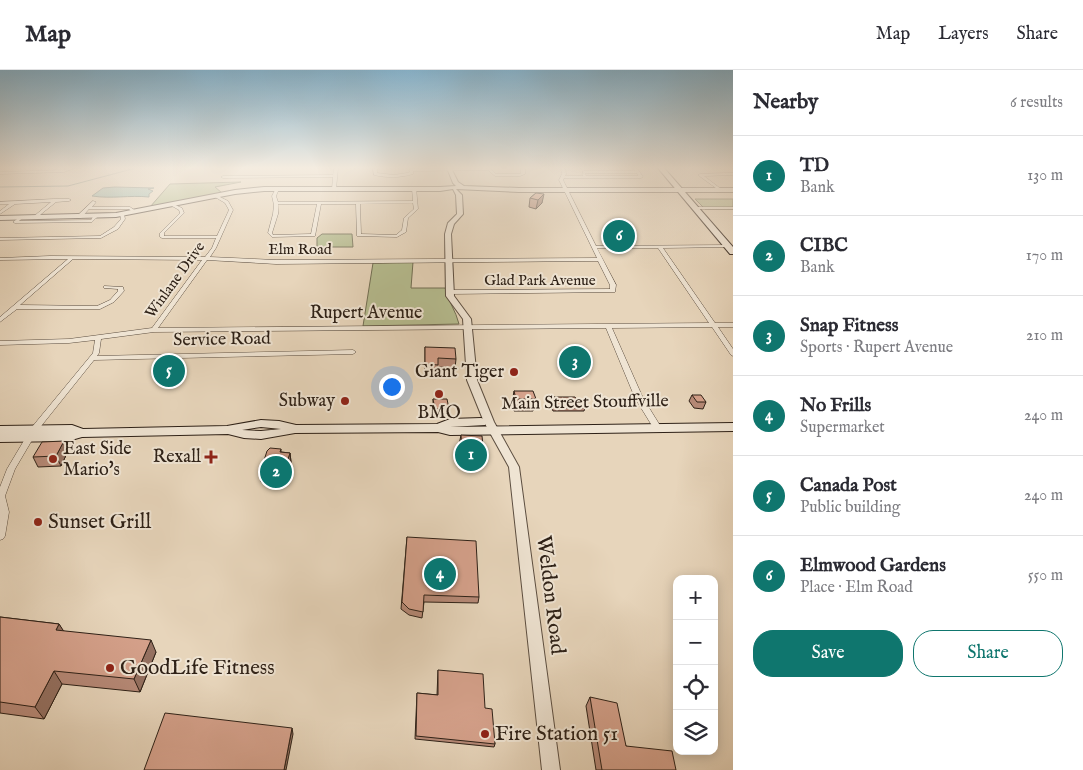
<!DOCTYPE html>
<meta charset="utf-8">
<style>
body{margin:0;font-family:"IM FELL English",serif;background:#f2f2f3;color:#2b2b33}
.controls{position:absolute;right:15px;bottom:15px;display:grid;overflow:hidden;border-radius:10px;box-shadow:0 2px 12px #0003}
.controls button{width:45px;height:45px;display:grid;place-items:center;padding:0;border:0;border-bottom:1px solid #e1e1e2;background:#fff;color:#2b2b33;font:25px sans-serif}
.you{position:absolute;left:391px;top:316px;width:18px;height:18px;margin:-12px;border:4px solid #fff;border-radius:50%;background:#1a73e8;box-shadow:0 0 0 8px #1a73e833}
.badge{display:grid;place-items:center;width:32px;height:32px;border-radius:50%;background:#0f766e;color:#fff;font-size:16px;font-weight:700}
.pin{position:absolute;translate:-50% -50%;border:2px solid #fff;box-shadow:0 1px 5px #0006}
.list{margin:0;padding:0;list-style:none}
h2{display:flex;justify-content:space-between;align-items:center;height:65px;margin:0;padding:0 20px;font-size:21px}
h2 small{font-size:16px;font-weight:400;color:#7c7c81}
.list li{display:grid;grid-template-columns:32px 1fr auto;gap:15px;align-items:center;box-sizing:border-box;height:80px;padding:0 20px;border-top:1px solid #e1e1e2}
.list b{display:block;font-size:19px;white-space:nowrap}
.list p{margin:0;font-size:16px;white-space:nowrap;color:#7c7c81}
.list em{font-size:16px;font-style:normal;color:#7c7c81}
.actions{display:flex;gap:10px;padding:15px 20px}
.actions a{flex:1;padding:11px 0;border:1px solid #0f766e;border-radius:20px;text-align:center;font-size:18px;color:#0f766e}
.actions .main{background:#0f766e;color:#fff}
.icon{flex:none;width:28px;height:28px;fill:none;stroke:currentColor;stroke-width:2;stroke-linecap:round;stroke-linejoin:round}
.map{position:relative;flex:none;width:733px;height:700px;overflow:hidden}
header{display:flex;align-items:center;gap:30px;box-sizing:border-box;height:70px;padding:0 25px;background:#fff;border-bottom:1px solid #e1e1e2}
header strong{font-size:24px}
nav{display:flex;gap:28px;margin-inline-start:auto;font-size:18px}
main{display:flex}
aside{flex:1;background:#fff}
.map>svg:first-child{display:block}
</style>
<header>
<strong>Map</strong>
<nav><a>Map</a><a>Layers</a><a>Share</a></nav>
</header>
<main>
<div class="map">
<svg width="733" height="700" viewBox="0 0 733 700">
<rect width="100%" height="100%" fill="#e7d5bb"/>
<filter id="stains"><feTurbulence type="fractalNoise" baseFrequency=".004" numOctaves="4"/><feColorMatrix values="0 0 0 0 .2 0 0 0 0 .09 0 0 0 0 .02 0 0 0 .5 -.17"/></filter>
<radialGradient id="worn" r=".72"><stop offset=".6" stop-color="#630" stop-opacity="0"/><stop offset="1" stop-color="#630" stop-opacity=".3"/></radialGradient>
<!-- green -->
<g fill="#b6bd90" stroke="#726f54">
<polygon points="241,112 215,117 222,123 150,137 170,114"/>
<polygon points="695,129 733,129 733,139 705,139"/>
<polygon points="322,164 352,164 353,177 317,177 317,168"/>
<path d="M 413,192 L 411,218 L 445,218 C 448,231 456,241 459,254 L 363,256 L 373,193 Z"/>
</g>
<!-- water -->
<path fill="#97b9af" stroke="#6d7c72" d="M 115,117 L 154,118 L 148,119 L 153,121 L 149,124 L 149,127 C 130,125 111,129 92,126 L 103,118 Z"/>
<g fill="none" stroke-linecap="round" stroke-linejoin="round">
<!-- stream -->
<polyline stroke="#6d7c72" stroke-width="1" points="0,117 68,116 136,98"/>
<!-- minor casing -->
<g stroke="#5c4e40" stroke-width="1">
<g id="minor">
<polygon points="69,98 75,98 64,102 0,104 0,102 64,100"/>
<polygon points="334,98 338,98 336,119 334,120 332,119 333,107 223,108 221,107 223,106 333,105"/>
<path d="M 373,98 L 377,98 L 377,103 L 394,105 L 407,103 L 410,102 L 409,100 L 411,99 L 483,98 L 490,98 L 496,104 L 520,104 L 521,103 L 521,98 L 525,98 L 525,104 L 520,106 L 495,106 L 488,100 L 413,101 L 413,104 C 400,108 387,108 374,105 Z"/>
<path d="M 561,98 L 565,98 L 566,104 L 565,106 L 583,106 L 582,104 L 584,103 L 582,102 L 584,101 L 635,101 L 633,98 L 637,98 L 643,107 L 641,108 L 564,108 L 563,110 L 596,176 L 728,175 L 730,176 L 728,177 L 663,178 L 715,253 L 733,253 L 733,257 L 718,257 L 733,279 L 733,286 L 731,285 L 712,257 L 612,258 L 643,328 L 661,357 L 660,359 L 654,359 L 635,328 L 606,258 L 154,262 L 101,269 L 99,283 L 97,286 L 353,280 L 356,282 L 353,284 L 94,290 L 38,360 L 15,399 L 5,426 L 9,442 L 5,466 L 3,469 L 0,470 L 0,417 L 7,399 L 32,357 L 93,283 L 95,270 L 69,273 L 0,275 L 0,271 L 69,269 L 152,258 L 202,190 L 73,189 L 20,235 L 97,236 L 110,230 L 118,221 L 118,219 L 104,218 L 104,216 L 123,217 L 124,221 L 114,232 L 100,239 L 17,239 L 0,252 L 0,247 L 68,189 L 0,190 L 0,188 L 50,186 L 205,187 L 212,178 L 216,168 L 162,168 L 160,167 L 160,163 L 180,143 L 179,140 L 172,136 L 171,135 L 173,134 L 182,138 L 184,143 L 164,163 L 164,166 L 217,166 L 229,140 L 225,133 L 215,127 L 215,125 L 216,125 L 228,131 L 233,140 L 216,178 L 210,187 L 276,190 L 597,188 L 559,110 L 562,104 ZM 585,103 L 637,103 L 638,106 L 586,106 ZM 597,178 L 658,178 L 709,253 L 158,258 L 207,190 L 276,194 L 598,191 L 610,215 L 610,219 L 450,220 L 447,222 L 450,224 L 615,222 L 616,215 Z"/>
<polygon points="733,103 733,105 704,106 721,119 721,121 720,121 698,105 700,104"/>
<path d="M 414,117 L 416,118 L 418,139 L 408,148 L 406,162 L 397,167 L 357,166 L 356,134 L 321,134 L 315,166 L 272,167 L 268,163 L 273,144 L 274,135 L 272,126 L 276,118 L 279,119 L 276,126 L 278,132 L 413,131 L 412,118 ZM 413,133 L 414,139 L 404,148 L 402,160 L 396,165 L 361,164 L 360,134 ZM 278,134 L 317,134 L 311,164 L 273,165 L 272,163 L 278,144 Z"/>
<polygon points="54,129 69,129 71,130 69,131 56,132 35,149 33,149 33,147 51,132 15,134 0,144 0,141 9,134 0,134 0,132"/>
<polygon points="93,131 96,132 92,137 130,137 137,142 133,143 129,139 89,139 81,148 77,148 77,146"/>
<polygon points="695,137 733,137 733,139 694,139 693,138"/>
<polygon points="122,143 124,144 125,149 118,159 101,168 0,170 0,168 100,166 114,157 121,149 120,144"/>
<polygon points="94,145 98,146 92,152 15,153 13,152 20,147 22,148 19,151 91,150"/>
</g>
</g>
<!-- tertiary casing -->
<g stroke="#5c4e40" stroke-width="2">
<polygon id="tertiary" points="447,98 451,98 458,112 464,116 519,118 733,118 733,122 519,122 456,119 462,125 463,144 454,154 451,164 454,226 471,249 477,310 494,352 519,397 560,700 542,700 509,397 484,352 467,310 463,249 446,226 445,164 448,153 457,144 456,125 453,119 440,121 264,121 235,124 116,147 0,150 0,146 116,143 235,120 264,117 440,117 456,116 453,113"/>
</g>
<!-- secondary casing -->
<g stroke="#2e2117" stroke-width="2">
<g id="secondary">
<polygon points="658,98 664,98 733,177 733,184 730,184"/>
<path d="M 481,348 L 485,349 L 487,352 L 485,355 L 450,357 L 733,353 L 733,361 L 450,365 L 438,362 L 295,363 L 261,369 L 244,368 L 228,364 L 82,367 L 68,371 L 0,372 L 0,364 L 70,363 L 0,364 L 0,356 L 72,355 L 83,359 L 227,356 L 261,350 L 279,351 L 296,355 L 437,354 L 450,349 ZM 261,357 L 281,359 L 261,361 L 242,360 Z"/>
</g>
</g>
<!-- minor -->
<use href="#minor" fill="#efe4d3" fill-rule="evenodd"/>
<!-- tertiary -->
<use href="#tertiary" fill="#efe4d3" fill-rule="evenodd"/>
<!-- secondary -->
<use href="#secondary" fill="#efe4d3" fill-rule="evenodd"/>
</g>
<!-- wall -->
<g fill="#b78a78" stroke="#2e2117">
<polygon points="536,123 542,133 536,139 529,137 530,128"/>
<polygon points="425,277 456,289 455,298 438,297 437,304 425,303"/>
<polygon points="514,321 536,329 533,341 514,341 512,333"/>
<polygon points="692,325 706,332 703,339 694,338 689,331"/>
<polygon points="554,327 578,332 585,338 584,341 553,341 550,334 551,331 554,331"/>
<polygon points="433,329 449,339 448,342 435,342 433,332"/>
<polygon points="461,365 484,385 482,395 460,393 459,375"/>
<polygon points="64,371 68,381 61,396 38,397 33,387"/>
<polygon points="281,379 281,382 290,383 291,392 284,414 261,412 260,403"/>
<polygon points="407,467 479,527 478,533 424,532 422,548 409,545 401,539"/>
<polygon points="0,547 59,554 63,561 156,582 140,622 62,614 44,649 0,643"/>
<polygon points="438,600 485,638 495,674 494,677 415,669 417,623 437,625"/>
<polygon points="590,627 626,676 676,700 596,700 586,636"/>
</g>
<!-- shaded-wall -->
<g fill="#957161" stroke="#2e2117">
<polygon points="544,124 542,133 536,139 538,130"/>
<polygon points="64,371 68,381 61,396 56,386"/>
<polygon points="290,383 291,392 284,414 283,404"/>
<polygon points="59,554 67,566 56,560"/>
<polygon points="151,570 156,582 140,622 134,609"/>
<polygon points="54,601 62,614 44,649 35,637"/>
<polygon points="292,658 293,664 286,700 284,700"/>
</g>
<!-- building -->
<g fill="#d5a18b" stroke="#2e2117">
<polygon points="536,123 544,124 538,130 530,128"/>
<polygon points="425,277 455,278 456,289 438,288 438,295 425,294"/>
<polygon points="514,321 533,321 536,329 516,329"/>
<polygon points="692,325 701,325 706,332 697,332"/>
<polygon points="554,327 575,327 578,332 583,332 585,338 554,338 551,331 556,331"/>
<polygon points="433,329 447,329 449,339 435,339"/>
<polygon points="461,365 482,366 484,385 462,384"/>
<polygon points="64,371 56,386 33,387 42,372"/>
<polygon points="270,378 281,379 280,382 290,383 283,404 260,403 267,381"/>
<polygon points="407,467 476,471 479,527 424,525 423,542 409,539 402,532"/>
<polygon points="0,547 59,554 56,560 151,570 134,609 54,601 35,637 0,632"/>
<polygon points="438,600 483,604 485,638 492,639 495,674 416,666 417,623 438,625"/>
<polygon points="590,627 617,633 626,676 672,681 676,700 602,700"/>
<polygon points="165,643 292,658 284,700 144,700"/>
</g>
<!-- sky -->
<linearGradient id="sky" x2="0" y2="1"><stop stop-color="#87b6d1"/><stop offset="0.5" stop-color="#f4ece0"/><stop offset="1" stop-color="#f4ece0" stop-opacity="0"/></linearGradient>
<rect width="733" height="196" fill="url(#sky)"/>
<!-- markers -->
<g fill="#8f2418" stroke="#efe4d3" stroke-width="2">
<circle cx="514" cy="302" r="5"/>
<circle cx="439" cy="324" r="5"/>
<circle cx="345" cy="331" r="5"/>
<path d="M208.5 379.5h5v5h5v5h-5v5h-5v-5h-5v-5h5z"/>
<circle cx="53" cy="389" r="5"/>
<circle cx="38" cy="452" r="5"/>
<circle cx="110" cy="598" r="5"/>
<circle cx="485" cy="664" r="5"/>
</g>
<g text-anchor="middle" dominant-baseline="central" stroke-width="4" stroke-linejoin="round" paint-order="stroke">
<!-- far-street labels -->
<g font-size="15" fill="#2e2117" stroke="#efe4d3">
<text x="300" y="179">Elm Road</text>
<text transform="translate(175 210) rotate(-54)">Winlane Drive</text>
<text x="540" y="210">Glad Park Avenue</text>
</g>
<!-- street labels -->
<g font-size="18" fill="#2e2117" stroke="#efe4d3">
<text x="366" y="243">Rupert Avenue</text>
<text transform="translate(222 270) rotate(-1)">Service Road</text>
<text transform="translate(585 333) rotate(-1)">Main Street Stouffville</text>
</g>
<!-- poi labels -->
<g font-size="18" fill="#2e2117" stroke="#efe4d3" text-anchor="end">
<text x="504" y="302">Giant Tiger</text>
<text x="335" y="331">Subway</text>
<text x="439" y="343" text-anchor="middle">BMO</text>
<text x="63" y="379" text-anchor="start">East Side<tspan x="63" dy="21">Mario's</tspan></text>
<text x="201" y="387">Rexall</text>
</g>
<!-- near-poi labels -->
<g font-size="21" fill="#2e2117" stroke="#efe4d3" text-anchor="start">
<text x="48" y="452">Sunset Grill</text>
<text x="120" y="598">GoodLife Fitness</text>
<text x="495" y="664">Fire Station 51</text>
</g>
<!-- near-street labels -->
<g font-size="21" fill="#2e2117" stroke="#efe4d3">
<text transform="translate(550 525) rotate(83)">Weldon Road</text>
</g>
</g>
<rect width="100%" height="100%" filter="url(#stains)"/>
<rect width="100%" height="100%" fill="url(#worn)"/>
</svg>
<div class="controls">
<button>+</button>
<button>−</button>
<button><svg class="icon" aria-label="locate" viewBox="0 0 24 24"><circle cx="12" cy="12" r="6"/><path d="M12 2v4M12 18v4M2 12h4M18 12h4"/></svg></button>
<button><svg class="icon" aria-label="layers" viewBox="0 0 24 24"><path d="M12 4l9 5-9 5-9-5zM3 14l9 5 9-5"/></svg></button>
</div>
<div class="you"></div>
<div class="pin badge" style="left:471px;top:385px">1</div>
<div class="pin badge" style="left:276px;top:402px">2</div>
<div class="pin badge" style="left:575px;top:292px">3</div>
<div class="pin badge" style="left:440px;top:504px">4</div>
<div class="pin badge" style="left:169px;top:301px">5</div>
<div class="pin badge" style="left:619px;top:166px">6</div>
</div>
<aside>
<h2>Nearby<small>6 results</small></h2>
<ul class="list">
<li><span class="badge">1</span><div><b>TD</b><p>Bank</p></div><em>130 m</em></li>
<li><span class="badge">2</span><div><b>CIBC</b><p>Bank</p></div><em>170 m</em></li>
<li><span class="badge">3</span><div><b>Snap Fitness</b><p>Sports · Rupert Avenue</p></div><em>210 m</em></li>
<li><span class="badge">4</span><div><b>No Frills</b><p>Supermarket</p></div><em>240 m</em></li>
<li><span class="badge">5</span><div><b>Canada Post</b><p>Public building</p></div><em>240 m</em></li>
<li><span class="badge">6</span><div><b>Elmwood Gardens</b><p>Place · Elm Road</p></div><em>550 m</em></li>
</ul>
<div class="actions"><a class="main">Save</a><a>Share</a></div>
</aside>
</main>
